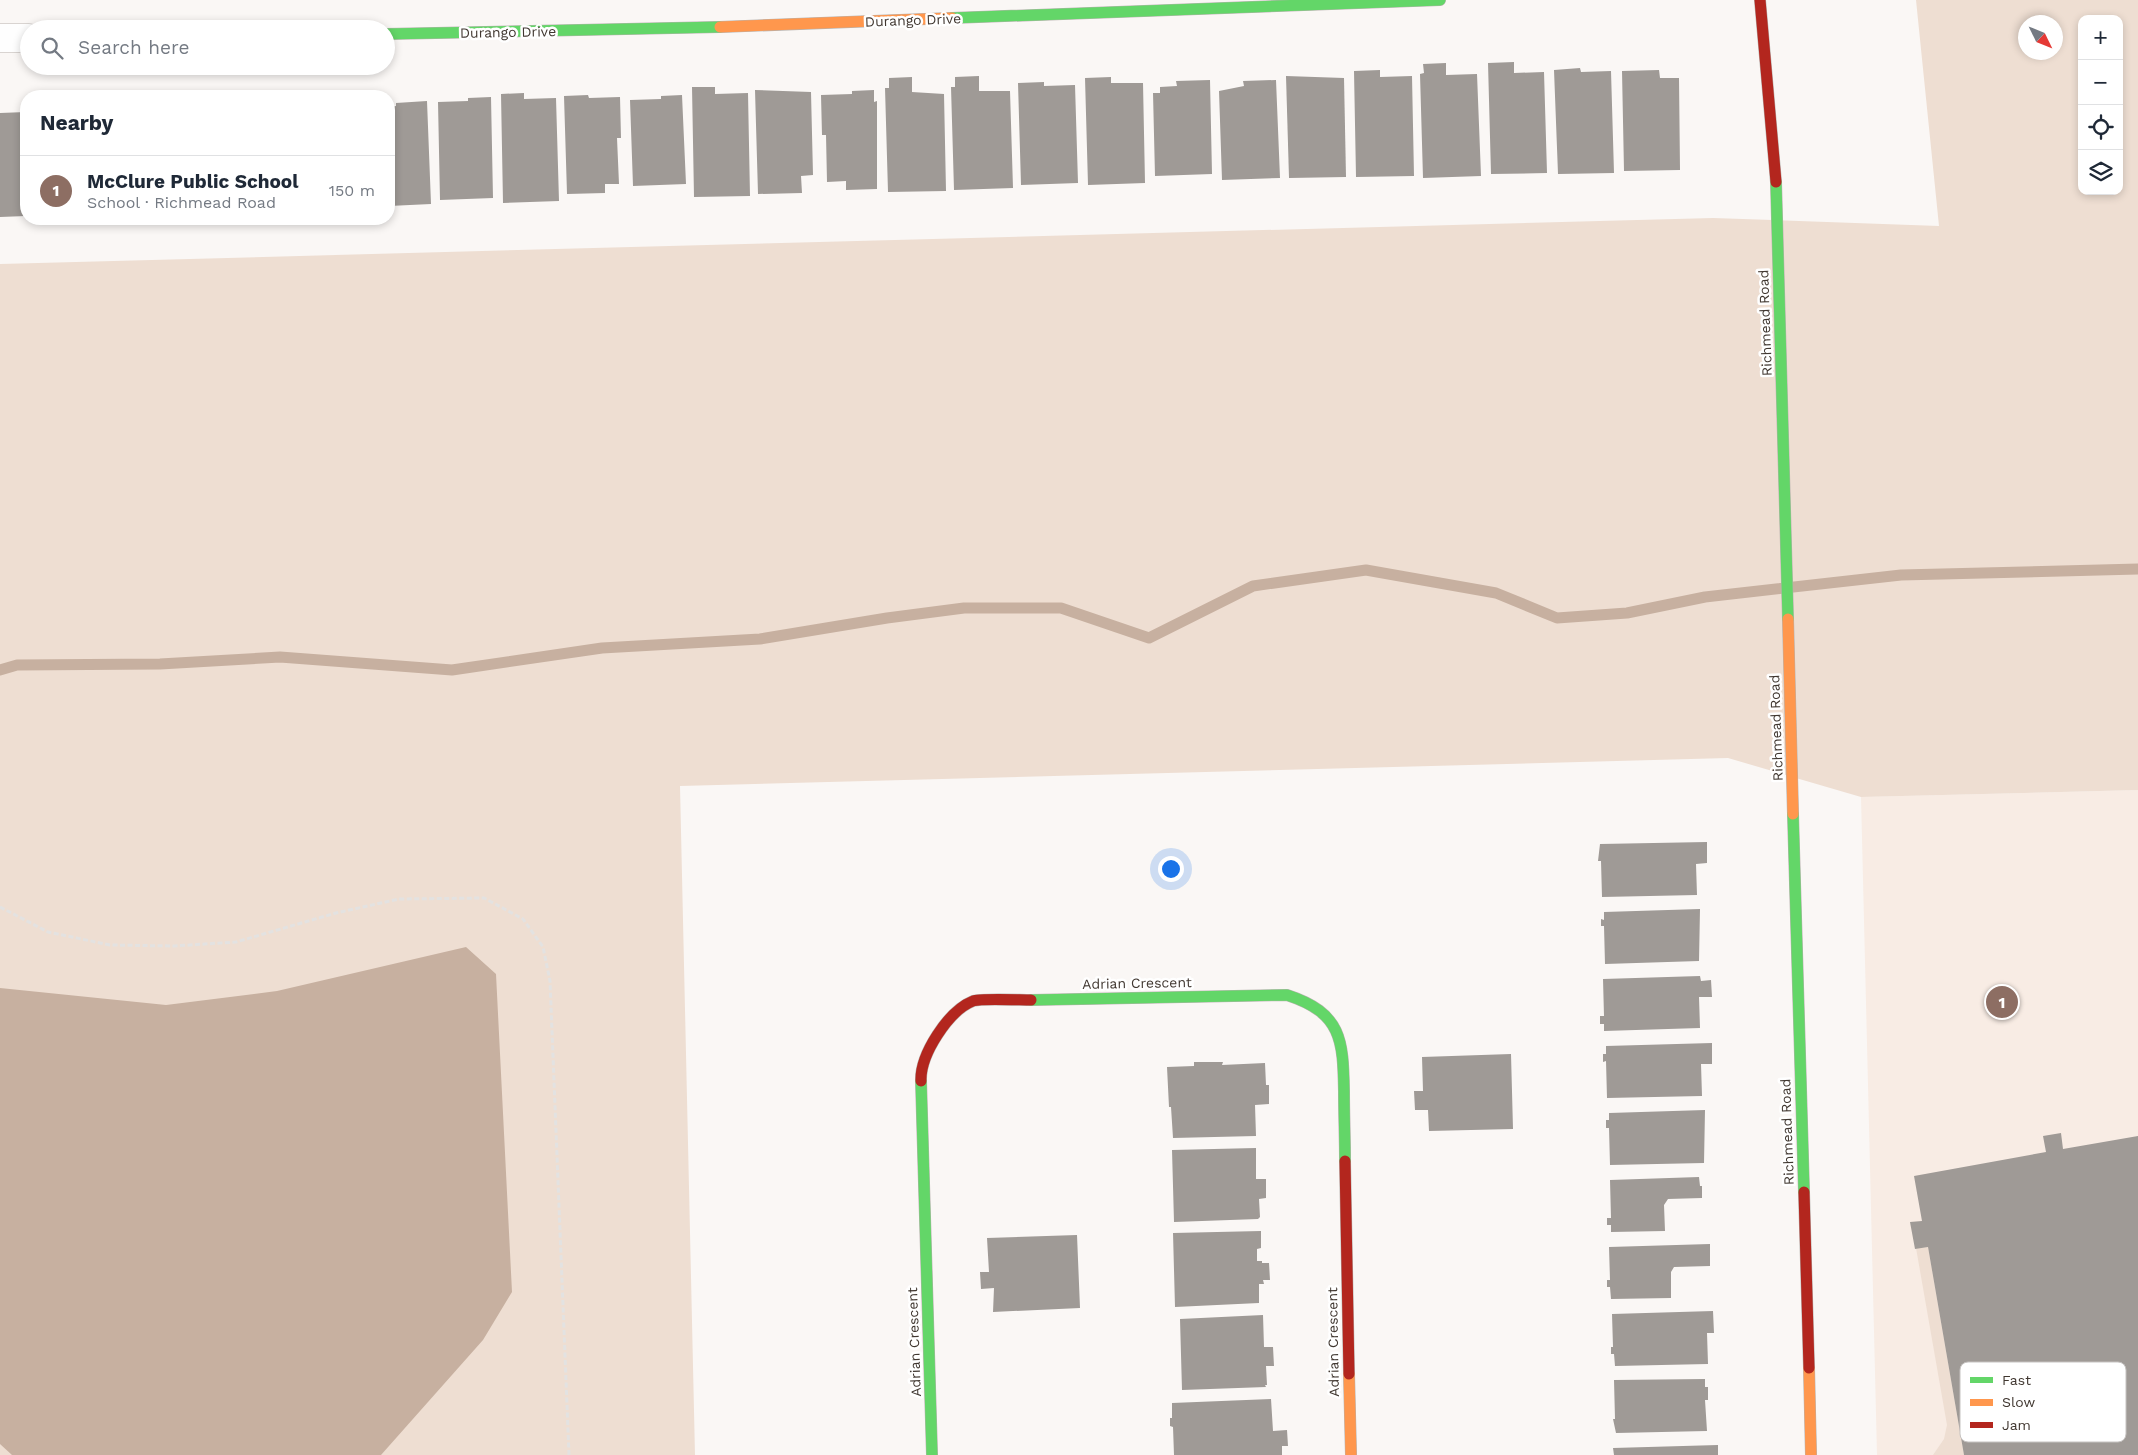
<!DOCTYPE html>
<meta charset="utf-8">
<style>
body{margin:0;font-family:"Work Sans",sans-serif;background:#f2f2f3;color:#1f2937}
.controls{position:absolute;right:15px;top:15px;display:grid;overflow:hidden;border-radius:10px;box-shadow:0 2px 8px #0003}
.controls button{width:45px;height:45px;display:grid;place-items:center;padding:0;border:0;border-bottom:1px solid #e0e1e3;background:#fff;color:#1f2937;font:25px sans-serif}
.compass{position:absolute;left:2018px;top:15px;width:45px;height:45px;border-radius:50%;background:#fff;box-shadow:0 2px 8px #0003;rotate:133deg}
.you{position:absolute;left:1170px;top:868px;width:18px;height:18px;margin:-12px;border:4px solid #fff;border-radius:50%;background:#1a73e8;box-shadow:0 0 0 8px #1a73e833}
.badge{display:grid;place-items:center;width:32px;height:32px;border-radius:50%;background:#111827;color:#fff;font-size:16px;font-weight:700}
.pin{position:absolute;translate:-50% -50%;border:2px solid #fff;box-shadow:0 1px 5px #0006}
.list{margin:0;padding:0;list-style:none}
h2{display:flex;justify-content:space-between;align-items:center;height:65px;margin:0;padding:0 20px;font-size:21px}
h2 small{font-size:16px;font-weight:400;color:#747a83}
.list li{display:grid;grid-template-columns:32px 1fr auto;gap:15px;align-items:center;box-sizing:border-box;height:70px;padding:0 20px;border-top:1px solid #e0e1e3}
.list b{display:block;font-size:19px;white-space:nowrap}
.list p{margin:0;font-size:16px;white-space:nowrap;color:#747a83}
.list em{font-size:16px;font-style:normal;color:#747a83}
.icon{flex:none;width:28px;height:28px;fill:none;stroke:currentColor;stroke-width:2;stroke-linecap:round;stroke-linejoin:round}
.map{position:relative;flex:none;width:2138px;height:1455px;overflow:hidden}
.search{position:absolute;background:#fff;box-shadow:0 2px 8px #0003;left:20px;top:20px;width:375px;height:55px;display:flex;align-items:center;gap:12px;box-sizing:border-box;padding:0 18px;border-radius:28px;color:#747a83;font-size:19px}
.panel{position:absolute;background:#fff;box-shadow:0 2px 8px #0003;left:20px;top:90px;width:375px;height:135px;border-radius:20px}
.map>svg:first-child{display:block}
</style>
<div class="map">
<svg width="2138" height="1455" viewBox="0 0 2138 1455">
<rect width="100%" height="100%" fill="#faf7f5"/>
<!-- built -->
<polygon fill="#f8ece4" points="2138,790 2138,1455 1877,1455 1861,797"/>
<!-- green -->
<g fill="#eeded2" fill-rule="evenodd">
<path d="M 1916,0 L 2138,0 L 2138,790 L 1861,797 L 1728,758 L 680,786 L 695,1455 L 0,1455 L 0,264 L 1713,218 L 1939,226 ZM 2082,19 L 2119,19 L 2119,191 L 2082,191 ZM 2026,22 L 2056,22 L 2056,52 L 2026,52 Z"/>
<polygon points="1928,1247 1964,1455 1933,1455 1944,1439 1947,1425 1916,1248"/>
</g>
<!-- water -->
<polygon fill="#c7b0a0" points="466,947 496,974 512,1292 483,1340 381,1455 12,1455 0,1444 0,988 166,1005 277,991"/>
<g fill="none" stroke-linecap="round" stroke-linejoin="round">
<!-- stream -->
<polyline stroke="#c7b0a0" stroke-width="11" points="0,670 17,665 160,664 280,657 452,670 602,648 760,639 887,618 964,608 1061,608 1149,638 1253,586 1366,570 1496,593 1557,618 1627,613 1705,597 1901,575 2138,569"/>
</g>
<!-- building -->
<g fill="#9f9a96">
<polygon points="1514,62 1514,73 1544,72 1547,173 1491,174 1488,63"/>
<polygon points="1446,63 1446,75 1477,74 1481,176 1423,178 1420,74 1424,73 1423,64"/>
<polygon points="1580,68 1581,72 1611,71 1614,173 1558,174 1554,70"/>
<polygon points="1380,70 1380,77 1412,76 1414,176 1356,177 1354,71"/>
<polygon points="1659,70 1660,78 1679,78 1680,170 1624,171 1622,71"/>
<polygon points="979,76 979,91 1010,91 1013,188 954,190 951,87 955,87 955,77"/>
<polygon points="1286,76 1344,78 1346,177 1289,178"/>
<polygon points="912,77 912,92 944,94 946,191 888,192 885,88 889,88 889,78"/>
<polygon points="1111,77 1111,83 1143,83 1145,183 1088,185 1085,78"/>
<polygon points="1210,80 1212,174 1155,176 1153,93 1160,93 1160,87 1177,86 1176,81"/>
<polygon points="1276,80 1280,178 1222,180 1219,91 1244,86 1243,81"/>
<polygon points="1044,82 1044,86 1075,85 1078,183 1021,185 1018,83"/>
<polygon points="692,87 715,87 715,94 748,93 750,196 694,197"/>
<polygon points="755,90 811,92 813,175 801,176 802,193 758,194"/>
<polygon points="874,90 874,102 877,101 877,189 846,190 846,181 827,182 826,135 822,135 821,95 852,94 852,91"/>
<polygon points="524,93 524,99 556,98 559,201 503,203 501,94"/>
<polygon points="588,95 589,98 620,97 621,138 617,138 619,184 605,184 605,193 567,194 564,96"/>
<polygon points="682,95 686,184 633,186 630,100 661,99 661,96"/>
<polygon points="491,97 493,198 440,200 438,102 468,101 468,98"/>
<polygon points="427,101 431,204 389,206 389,107 396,106 396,103"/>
<polygon points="26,112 26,216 0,217 0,113"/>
<polygon points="1707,842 1707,863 1696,864 1697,895 1602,897 1601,861 1598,861 1600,844"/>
<polygon points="1700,909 1699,961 1605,964 1604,926 1601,926 1601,919 1604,920 1604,912"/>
<polygon points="1700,976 1701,981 1711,980 1712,997 1699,997 1700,1028 1604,1031 1604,1024 1600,1024 1600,1016 1604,1016 1603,979"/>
<polygon points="1712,1043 1712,1064 1701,1064 1702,1096 1607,1098 1606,1061 1603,1062 1603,1054 1606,1054 1606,1046"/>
<polygon points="1511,1054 1513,1129 1429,1131 1428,1110 1415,1110 1414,1091 1423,1091 1422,1057"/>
<polygon points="1194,1062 1223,1062 1222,1065 1265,1063 1266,1085 1269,1085 1269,1104 1255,1105 1256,1136 1173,1138 1171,1107 1169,1107 1167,1067 1194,1066"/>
<polygon points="1705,1110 1704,1163 1610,1165 1609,1128 1606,1128 1606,1120 1609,1120 1609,1113"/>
<polygon points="2061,1133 2063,1149 2138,1136 2138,1455 1964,1455 1928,1247 1915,1249 1910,1222 1922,1221 1914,1176 2046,1152 2043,1136"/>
<polygon points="1256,1148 1256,1179 1266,1179 1266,1198 1259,1199 1260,1217 1258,1219 1174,1222 1172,1150"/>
<polygon points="1699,1177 1700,1186 1702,1186 1702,1198 1668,1199 1664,1205 1665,1231 1611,1232 1611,1225 1607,1225 1607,1218 1611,1218 1610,1180"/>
<polygon points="1261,1231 1261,1248 1257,1249 1257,1261 1262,1261 1262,1263 1269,1263 1270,1280 1263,1280 1264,1284 1259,1284 1259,1303 1175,1307 1173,1233"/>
<polygon points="1077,1235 1080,1308 993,1312 994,1288 981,1289 980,1272 989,1272 987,1238"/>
<polygon points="1710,1244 1710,1266 1674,1267 1671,1272 1671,1298 1611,1299 1610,1287 1607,1287 1607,1280 1610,1280 1609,1247"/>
<polygon points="1713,1311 1714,1333 1707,1333 1708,1364 1615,1366 1614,1354 1611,1354 1611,1347 1613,1347 1612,1314"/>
<polygon points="1263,1315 1264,1347 1273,1347 1274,1366 1266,1366 1267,1385 1265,1385 1266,1387 1182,1390 1180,1319"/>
<polygon points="1705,1379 1705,1387 1708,1387 1708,1400 1705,1400 1707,1431 1616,1433 1613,1419 1615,1419 1614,1380"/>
<polygon points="1271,1399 1273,1431 1287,1430 1288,1446 1282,1446 1282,1455 1174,1455 1173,1427 1170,1426 1170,1418 1172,1418 1172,1403"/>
<polygon points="1718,1445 1718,1455 1614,1455 1613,1448"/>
</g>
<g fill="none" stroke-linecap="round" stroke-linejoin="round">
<!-- street casing -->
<g stroke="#b7b2ae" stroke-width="29">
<polyline id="street" points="0,38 29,38"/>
</g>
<!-- fast casing -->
<g stroke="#b7b2ae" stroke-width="12">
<g id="fast">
<polyline points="952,18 1440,0"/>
<polyline points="386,34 720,27"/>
<polyline points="1776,182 1788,619"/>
<polyline points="1793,814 1804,1192"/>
<path d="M 1031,1000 L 1287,995 C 1342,1013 1343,1040 1344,1091 C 1344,1115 1345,1138 1345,1161"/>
<polyline points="921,1081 932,1455"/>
</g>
</g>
<!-- slow casing -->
<g stroke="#b7b2ae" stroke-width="12">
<g id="slow">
<polyline points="720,27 952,18"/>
<polyline points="1788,619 1793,814"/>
<polyline points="1809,1368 1811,1455"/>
<polyline points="1349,1374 1351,1455"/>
</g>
</g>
<!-- jam casing -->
<g stroke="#b7b2ae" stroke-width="12">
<g id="jam">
<polyline points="1760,0 1776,182"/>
<path d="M 921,1081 C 920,1055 948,1011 973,1001 C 980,998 1020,1000 1031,1000"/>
<polyline points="1345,1161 1349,1374"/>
<polyline points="1804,1192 1809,1368"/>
</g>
</g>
<!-- path -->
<polyline stroke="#e3e2e1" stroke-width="3" stroke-dasharray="5 2.5" stroke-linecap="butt" points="0,907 48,932 110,945 174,946 236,942 336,913 399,899 484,898 523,919 543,947 550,981 569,1455"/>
<!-- street -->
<use href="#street" stroke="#fefefe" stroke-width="28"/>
<!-- fast -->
<use href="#fast" stroke="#63d668" stroke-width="11"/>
<!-- slow -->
<use href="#slow" stroke="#ff974d" stroke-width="11"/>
<!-- jam -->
<use href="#jam" stroke="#b3261e" stroke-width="11"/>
</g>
<g text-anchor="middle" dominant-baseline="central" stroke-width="5" stroke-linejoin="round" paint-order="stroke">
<!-- street labels -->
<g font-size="14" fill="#403730" stroke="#fff">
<text transform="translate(913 20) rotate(-2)">Durango Drive</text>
<text transform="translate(508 32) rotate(-1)">Durango Drive</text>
<text transform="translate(1765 323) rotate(-92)">Richmead Road</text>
<text transform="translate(1776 728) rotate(-92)">Richmead Road</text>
<text transform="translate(1137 983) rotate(-1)">Adrian Crescent</text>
<text transform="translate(1787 1132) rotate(-92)">Richmead Road</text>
<text transform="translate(914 1342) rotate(-92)">Adrian Crescent</text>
<text transform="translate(1333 1342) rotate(-91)">Adrian Crescent</text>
</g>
</g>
<!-- legend -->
<rect x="1960" y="1362" width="166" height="80" rx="8" fill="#fff" stroke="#c6c3c1" stroke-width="1"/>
<rect x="1970" y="1377" width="23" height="6" fill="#63d668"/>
<rect x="1970" y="1399" width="23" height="7" fill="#ff974d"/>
<rect x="1970" y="1422" width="23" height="6" fill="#b3261e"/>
<g font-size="14" fill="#403730">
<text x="2002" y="1385">Fast</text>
<text x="2002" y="1407">Slow</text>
<text x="2002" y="1430">Jam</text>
</g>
</svg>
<div class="controls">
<button>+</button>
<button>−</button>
<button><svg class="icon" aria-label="locate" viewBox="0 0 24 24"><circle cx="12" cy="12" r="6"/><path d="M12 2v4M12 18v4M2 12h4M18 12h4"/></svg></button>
<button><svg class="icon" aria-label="layers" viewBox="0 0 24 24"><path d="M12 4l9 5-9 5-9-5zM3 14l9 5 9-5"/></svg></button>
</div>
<svg class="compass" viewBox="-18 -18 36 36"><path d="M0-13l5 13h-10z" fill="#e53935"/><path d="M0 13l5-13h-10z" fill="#747a83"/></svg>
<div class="you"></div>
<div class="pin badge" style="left:2002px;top:1002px;background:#8d6e63">1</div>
<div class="search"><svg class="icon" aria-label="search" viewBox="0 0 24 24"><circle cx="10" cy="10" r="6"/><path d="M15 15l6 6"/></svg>Search here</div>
<section class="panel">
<h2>Nearby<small></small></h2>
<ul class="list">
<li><span class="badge" style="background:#8d6e63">1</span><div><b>McClure Public School</b><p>School · Richmead Road</p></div><em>150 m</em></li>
</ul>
</section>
</div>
